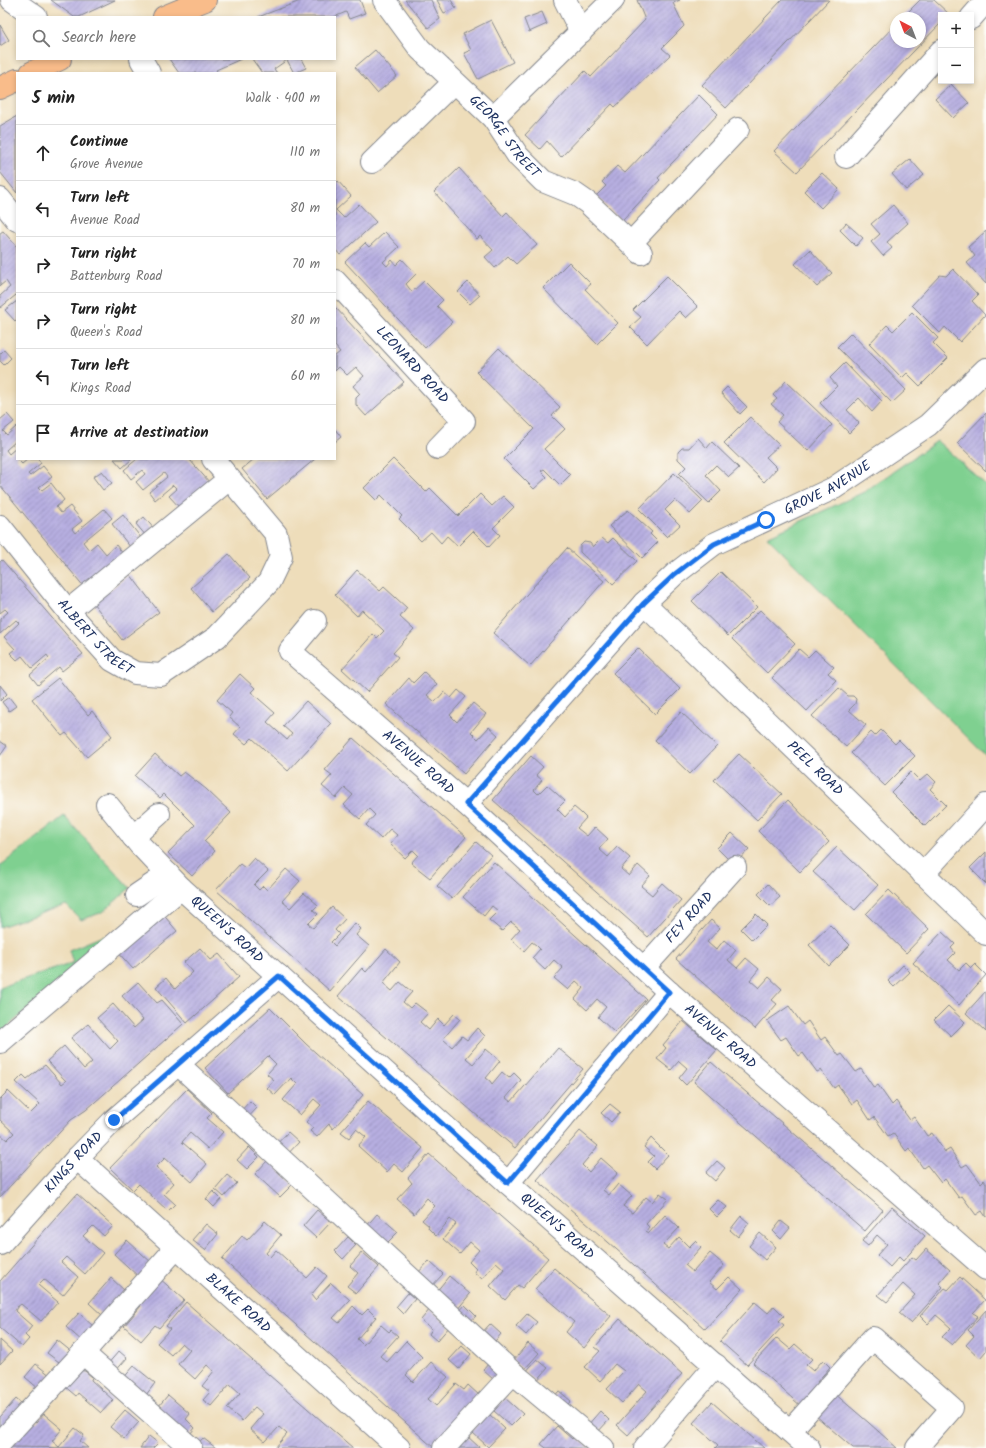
<!DOCTYPE html>
<meta charset="utf-8">
<style>
body{margin:0;font-family:Kalam,sans-serif;background:#f6f6f6;color:#222}
.controls{position:absolute;right:12px;top:12px;display:grid;overflow:hidden;border-radius:0px;box-shadow:0 2px 6px #0003}
.controls button{width:36px;height:36px;display:grid;place-items:center;padding:0;border:0;border-bottom:1px solid #e0e0e0;background:#fff;color:#222;font:20px sans-serif}
.compass{position:absolute;left:890px;top:12px;width:36px;height:36px;border-radius:50%;background:#fff;box-shadow:0 2px 6px #0003;rotate:318deg}
.stop{position:absolute;width:12px;height:12px;margin:-9px;border:3px solid #1a73e8;border-radius:50%;background:#fff}
.stop.end{background:#1a73e8;border-color:#fff;box-shadow:0 1px 4px #0008}
.list{margin:0;padding:0;list-style:none}
h2{display:flex;justify-content:space-between;align-items:center;height:52px;margin:0;padding:0 16px;font-size:17px}
h2 small{font-size:13px;font-weight:400;color:#767676}
.list li{display:grid;grid-template-columns:26px 1fr auto;gap:12px;align-items:center;box-sizing:border-box;height:56px;padding:0 16px;border-top:1px solid #e0e0e0}
.list b{display:block;font-size:15px;white-space:nowrap}
.list p{margin:0;font-size:13px;white-space:nowrap;color:#767676}
.list em{font-size:13px;font-style:normal;color:#767676}
.icon{flex:none;width:22px;height:22px;fill:none;stroke:currentColor;stroke-width:2;stroke-linecap:round;stroke-linejoin:round}
.map{position:relative;flex:none;width:986px;height:1448px;overflow:hidden}
.search{position:absolute;background:#fff;box-shadow:0 2px 6px #0003;left:16px;top:16px;width:320px;height:44px;display:flex;align-items:center;gap:10px;box-sizing:border-box;padding:0 14px;border-radius:0px;color:#767676;font-size:15px}
.panel{position:absolute;background:#fff;box-shadow:0 2px 6px #0003;left:16px;top:72px;width:320px;height:388px;border-radius:0px}
.map>svg:first-child{display:block}
</style>
<div class="map">
<svg width="986" height="1448" viewBox="0 0 986 1448">
<defs>
<pattern id="building-hatch" width="6" height="6" patternUnits="userSpaceOnUse"><rect width="6" height="6" fill="#b7afe1"/><path d="M-1 1l2-2M0 6l6-6M5 7l2-2" fill="none" stroke="#948fba"/></pattern>
</defs>
<rect width="100%" height="100%" fill="#fdfcf7"/>
<filter id="ink" filterUnits="userSpaceOnUse"><feTurbulence type="fractalNoise" baseFrequency=".025" numOctaves="2"/><feDisplacementMap in="SourceGraphic" scale="8" xChannelSelector="R" yChannelSelector="G"/><feConvolveMatrix kernelMatrix="1 2 1 2 8 2 1 2 1" color-interpolation-filters="sRGB"/></filter>
<filter id="wash" filterUnits="userSpaceOnUse"><feTurbulence type="fractalNoise" baseFrequency=".012" numOctaves="4" result="noise"/><feDisplacementMap in="SourceGraphic" scale="16" xChannelSelector="R" yChannelSelector="G"/><feGaussianBlur stdDeviation="0.9" result="paint"/><feColorMatrix in="noise" values="0 0 0 0 0 0 0 0 0 0 0 0 0 0 0 0 0 1.4 0 .05"/><feComposite in="paint" operator="in"/></filter>
<g filter="url(#wash)">
<rect width="100%" height="100%" fill="#eeddba"/>
<!-- green -->
<g fill="#7fd090" stroke="#4d8077">
<polygon points="937,441 986,485 986,756 767,537 864,492"/>
<polygon points="64,816 130,888 103,912 81,920 66,905 0,927 0,866"/>
<polygon points="103,936 110,939 0,1033 0,987 73,963 69,950"/>
</g>
<g id="blocks">
<!-- building -->
<g fill="url(#building-hatch)">
<polygon points="51,0 115,0 79,17 74,17"/>
<polygon points="303,0 360,0 365,13 349,19 346,12 334,17 258,17"/>
<polygon points="405,0 431,0 440,19 428,28"/>
<polygon points="437,0 451,0 456,8 444,13"/>
<polygon points="637,0 680,0 673,3 684,26 662,48 670,55 615,107 612,104 561,157 547,141 540,149 525,135 585,71 591,77 645,20"/>
<polygon points="782,0 829,0 726,108 702,85"/>
<polygon points="920,0 934,0 950,15 941,15 941,23 797,172 774,151 896,24 896,42 920,42 920,18 902,18"/>
<polygon points="542,12 547,24 529,32 524,19"/>
<polygon points="491,20 513,62 478,79 464,53 471,50 463,34"/>
<polygon points="0,25 9,40 0,46"/>
<polygon points="375,50 397,76 377,93 355,67"/>
<polygon points="169,59 241,59 216,70 218,73 179,73"/>
<polygon points="252,59 301,59 306,68 294,73 287,60 274,69 277,73 262,73"/>
<polygon points="951,84 969,103 953,118 935,99"/>
<polygon points="699,95 718,114 658,178 660,180 622,221 596,196 606,186 602,182 617,166 625,173"/>
<polygon points="17,116 17,193 0,172 0,126"/>
<polygon points="910,159 924,175 906,190 892,174"/>
<polygon points="459,168 503,216 507,212 537,245 516,264 508,256 495,268 485,257 493,250 480,236 477,239 434,192"/>
<polygon points="822,173 839,189 821,208 804,191"/>
<polygon points="338,181 351,196 336,210 344,218 359,204 376,222 340,255 335,249 335,184"/>
<polygon points="893,205 908,223 887,242 892,248 883,256 871,242 880,234 871,224"/>
<polygon points="846,223 863,238 856,246 840,230"/>
<polygon points="3,231 17,247 17,296 16,295 0,308 0,296 10,287 6,281 0,286 0,233"/>
<polygon points="986,231 986,284 967,263 975,256 968,247"/>
<polygon points="385,232 399,247 383,262 387,266 392,260 396,265 402,259 416,274 406,284 412,292 424,281 443,300 437,306 452,322 425,348 345,262 365,243 369,247"/>
<polygon points="810,250 832,273 817,287 795,264"/>
<polygon points="569,262 591,284 585,289 618,323 597,344 543,288"/>
<polygon points="953,269 978,295 972,301 985,315 960,342 945,327 940,333 912,305 940,275 946,276"/>
<polygon points="667,276 698,307 686,318 679,311 647,344 630,327 641,317 633,310"/>
<polygon points="468,282 480,295 470,304 458,292"/>
<polygon points="17,301 17,319 15,321 5,310"/>
<polygon points="335,307 404,382 366,416 356,405 356,398 360,394 353,386 364,376 356,367 347,375 339,367 335,371 335,356 340,352 335,346"/>
<polygon points="912,312 938,338 933,343 948,358 920,386 907,373 902,378 869,344 887,325 893,331"/>
<polygon points="851,333 906,390 892,403 837,347"/>
<polygon points="499,348 560,407 552,416 565,429 544,449 570,475 560,485 544,469 541,471 547,477 534,489 504,459 534,429 476,372"/>
<polygon points="4,350 11,358 4,365 0,361 0,354"/>
<polygon points="845,363 882,401 872,412 859,398 847,410 859,423 849,433 820,403 837,386 830,378"/>
<polygon points="786,381 832,425 808,451 777,422 783,415 771,404 777,399 773,395"/>
<polygon points="727,387 747,407 740,414 721,393"/>
<polygon points="986,413 986,471 957,443"/>
<polygon points="7,414 14,422 3,431 7,435 17,426 17,440 6,450 9,454 17,447 17,459 22,464 28,459 38,459 41,463 28,474 30,476 43,466 52,477 39,487 42,490 51,483 64,500 56,507 61,513 70,506 82,521 72,529 75,533 104,509 112,518 83,542 89,550 97,543 106,554 116,545 124,555 85,588 0,485 0,420"/>
<polygon points="750,417 779,445 766,457 777,468 764,482 724,443"/>
<polygon points="335,429 341,437 335,442"/>
<polygon points="698,438 707,448 712,442 739,468 729,477 716,465 706,475 721,491 709,503 679,474 686,467 678,459 678,452 682,448 689,448"/>
<polygon points="114,459 132,459 122,468"/>
<polygon points="137,459 189,459 210,483 180,508 169,496 177,489 173,485 155,500 149,492 167,477 164,473 143,490 136,482 145,474 142,470 131,479 124,470"/>
<polygon points="254,459 315,459 267,499 242,469"/>
<polygon points="393,459 426,492 430,488 458,516 480,494 492,506 503,496 514,507 493,528 500,535 489,547 473,531 458,546 447,536 441,543 431,532 421,541 399,519 402,516 381,495 376,500 364,488"/>
<polygon points="102,471 112,483 103,490 93,477"/>
<polygon points="674,473 703,501 690,514 675,500 665,510 680,525 667,537 639,509"/>
<polygon points="628,510 652,532 650,534 658,542 642,558 609,526"/>
<polygon points="123,515 142,539 131,548 112,524"/>
<polygon points="144,517 155,530 147,537 136,524"/>
<polygon points="602,538 608,543 613,538 637,561 613,584 580,552 580,546 584,542 590,543 593,547"/>
<polygon points="567,548 604,581 530,666 493,633"/>
<polygon points="229,554 250,578 212,612 191,588"/>
<polygon points="2,560 83,654 62,671 59,667 38,685 30,675 49,658 47,655 32,668 22,656 17,660 10,653 15,649 4,637 19,623 16,620 0,634 0,619 8,612 5,609 0,613 0,562"/>
<polygon points="357,570 380,591 384,587 407,608 400,617 414,630 393,653 398,657 367,692 342,669 373,634 377,638 384,631 362,610 357,616 335,595"/>
<polygon points="721,572 757,607 728,636 692,601"/>
<polygon points="130,574 159,612 122,640 93,603"/>
<polygon points="760,610 795,644 767,673 732,639"/>
<polygon points="638,648 680,689 655,714 613,673"/>
<polygon points="799,649 808,657 815,650 834,667 828,673 836,680 807,711 772,678"/>
<polygon points="424,672 437,684 427,695 435,702 444,692 451,698 458,690 466,697 450,715 457,722 473,703 486,714 471,732 478,739 489,727 498,735 464,774 386,704 409,678 413,683"/>
<polygon points="240,674 255,688 251,692 275,713 267,722 287,740 292,734 283,726 306,701 331,724 288,771 252,738 246,744 234,734 240,727 229,717 232,713 217,700"/>
<polygon points="58,678 88,715 92,711 112,736 87,757 66,733 62,736 32,699"/>
<polygon points="0,685 7,694 0,701"/>
<polygon points="839,688 848,696 853,696 856,699 855,704 849,710 866,725 846,747 812,716"/>
<polygon points="9,697 16,706 9,711 2,702"/>
<polygon points="681,712 717,746 690,774 655,740"/>
<polygon points="881,730 895,744 899,740 915,756 885,786 851,753 871,732 875,736"/>
<polygon points="353,738 466,837 430,878 411,863 418,855 413,850 405,858 390,844 397,835 390,829 381,839 366,825 375,815 369,809 360,819 344,805 353,795 345,788 336,798 322,786 332,775 325,770"/>
<polygon points="0,741 7,746 0,756"/>
<polygon points="155,754 179,776 184,772 206,789 231,813 204,841 215,851 192,876 168,853 195,825 164,794 160,798 135,776"/>
<polygon points="739,754 782,794 757,820 714,780"/>
<polygon points="531,756 543,767 536,775 542,780 534,790 538,794 547,785 565,801 557,809 565,817 574,807 581,813 586,818 577,828 587,836 595,827 608,839 599,849 608,857 617,847 630,858 621,869 629,876 638,865 650,876 641,886 652,895 662,883 681,900 648,937 493,800"/>
<polygon points="911,772 920,781 928,774 936,782 930,789 946,805 925,826 891,792"/>
<polygon points="788,800 829,842 800,872 758,831"/>
<polygon points="732,833 749,849 734,865 717,848"/>
<polygon points="476,842 491,855 452,899 437,886"/>
<polygon points="837,847 878,885 855,910 813,872"/>
<polygon points="986,852 986,884 970,868"/>
<polygon points="254,858 268,871 254,885 259,890 263,886 267,890 286,869 300,881 282,901 290,908 304,893 318,905 313,910 318,914 308,924 313,928 332,907 345,919 335,930 339,934 331,942 335,946 355,923 361,929 356,935 369,946 330,991 216,890 240,864 245,868"/>
<polygon points="494,862 646,999 615,1033 598,1017 606,1007 597,999 587,1010 575,999 584,988 576,981 568,990 554,978 563,968 554,960 545,970 532,958 540,949 536,945 532,942 524,951 511,939 520,929 515,925 511,922 502,931 489,920 498,911 492,906 484,916 463,897"/>
<polygon points="768,884 780,897 770,906 758,894"/>
<polygon points="889,890 929,929 906,953 866,914"/>
<polygon points="161,912 177,931 133,969 116,950"/>
<polygon points="756,914 767,925 752,940 741,929"/>
<polygon points="711,920 720,928 707,942 716,950 724,940 736,950 728,960 737,968 746,958 759,969 750,980 759,988 769,977 782,989 772,1000 777,1004 755,1029 676,959"/>
<polygon points="830,925 850,945 829,966 809,945"/>
<polygon points="942,932 955,944 951,948 955,953 948,960 959,970 966,963 971,968 975,964 986,975 959,1005 913,963"/>
<polygon points="200,948 211,960 219,954 239,977 187,1023 156,987 166,978 175,989 193,972 184,962"/>
<polygon points="386,949 400,962 383,983 392,991 400,982 412,992 403,1002 410,1008 415,1003 428,1013 420,1022 429,1030 438,1019 444,1025 454,1014 460,1019 443,1039 452,1047 462,1036 467,1040 477,1028 485,1036 466,1058 473,1064 486,1049 500,1061 486,1078 490,1081 492,1084 502,1072 509,1078 514,1073 521,1080 506,1098 511,1102 558,1048 583,1069 515,1148 338,996 362,968 366,972"/>
<polygon points="903,965 910,972 894,987 888,981"/>
<polygon points="138,982 157,1003 162,1000 183,1024 86,1110 71,1120 0,1197 0,1134 7,1140 14,1133 0,1120 0,1099 8,1091 31,1113 40,1104 16,1082 23,1075 27,1079 45,1065 62,1084 66,1081 47,1061 64,1046 84,1069 92,1062 71,1038 88,1024 110,1049 118,1041 97,1018 113,1004 134,1028 143,1020 122,996"/>
<polygon points="986,991 986,1032 966,1013"/>
<polygon points="789,1006 803,1025 808,1021 821,1040 825,1037 839,1056 842,1054 856,1072 861,1069 874,1088 878,1085 892,1105 896,1101 910,1120 914,1117 927,1136 932,1133 945,1152 950,1149 962,1167 967,1164 981,1183 984,1180 986,1183 986,1217 982,1211 976,1215 962,1196 959,1198 945,1179 941,1183 927,1165 923,1168 909,1148 906,1151 893,1133 888,1136 874,1117 870,1120 857,1100 852,1104 838,1085 834,1088 821,1070 817,1072 803,1053 799,1056 786,1037 781,1040 767,1021"/>
<polygon points="948,1006 965,1022 951,1036 934,1020"/>
<polygon points="270,1008 306,1044 363,1095 333,1129 329,1124 317,1137 310,1131 313,1128 306,1122 321,1105 314,1099 300,1115 283,1100 297,1084 291,1078 275,1095 267,1088 274,1080 267,1074 276,1064 268,1056 228,1093 205,1068"/>
<polygon points="683,1021 717,1050 686,1085 679,1078 687,1068 679,1061 671,1070 657,1059 666,1048 663,1045"/>
<polygon points="711,1062 883,1210 865,1231 694,1082"/>
<polygon points="187,1089 212,1113 207,1118 223,1132 208,1149 190,1133 182,1142 207,1164 192,1182 165,1158 156,1167 174,1183 164,1194 175,1204 168,1211 139,1184 133,1190 110,1168"/>
<polygon points="250,1101 257,1108 245,1121 238,1114"/>
<polygon points="368,1101 423,1148 403,1172 394,1164 387,1172 358,1146 366,1137 356,1129 349,1138 341,1132"/>
<polygon points="610,1104 620,1112 611,1122 601,1113"/>
<polygon points="580,1131 598,1146 582,1165 589,1172 601,1158 618,1173 603,1190 609,1195 618,1184 632,1196 623,1206 632,1213 646,1197 652,1202 660,1193 668,1199 646,1224 649,1227 646,1231 649,1233 665,1215 679,1228 663,1245 668,1249 679,1237 689,1247 695,1241 701,1247 685,1265 693,1272 710,1253 724,1265 709,1282 717,1289 729,1277 742,1289 705,1329 624,1256 537,1180"/>
<polygon points="288,1132 299,1142 285,1157 274,1147"/>
<polygon points="651,1138 668,1155 655,1169 648,1162 654,1156 644,1147"/>
<polygon points="249,1147 259,1157 247,1169 237,1160"/>
<polygon points="429,1154 548,1258 522,1288 518,1285 505,1300 490,1286 504,1269 496,1262 482,1279 474,1272 476,1269 469,1262 479,1250 470,1242 460,1254 443,1239 456,1224 450,1219 436,1236 428,1228 429,1226 422,1220 435,1206 427,1198 414,1214 397,1199 412,1183 408,1178"/>
<polygon points="268,1160 293,1184 280,1197 255,1174"/>
<polygon points="717,1161 725,1168 715,1181 706,1173"/>
<polygon points="227,1175 237,1183 224,1197 215,1189"/>
<polygon points="213,1191 221,1199 214,1207 206,1199"/>
<polygon points="77,1194 113,1226 104,1236 93,1226 83,1236 103,1253 85,1274 66,1257 61,1262 78,1277 63,1295 44,1279 38,1285 58,1302 41,1321 21,1304 17,1307 15,1311 32,1326 25,1335 29,1339 22,1347 0,1328 0,1281"/>
<polygon points="718,1200 727,1207 717,1217 709,1209"/>
<polygon points="892,1207 925,1236 903,1261 899,1257 890,1267 877,1255 887,1244 877,1235 868,1246 862,1241"/>
<polygon points="317,1210 331,1222 316,1238 303,1226"/>
<polygon points="377,1214 398,1232 385,1245 365,1228"/>
<polygon points="741,1216 749,1223 738,1237 730,1230"/>
<polygon points="265,1221 281,1235 266,1253 270,1257 276,1250 307,1278 317,1267 327,1276 311,1295 315,1300 331,1283 350,1300 333,1318 339,1323 353,1306 362,1315 368,1309 376,1317 357,1339 363,1345 381,1325 389,1332 391,1330 398,1336 380,1356 387,1362 406,1341 422,1357 406,1375 413,1382 431,1362 448,1377 428,1399 436,1406 456,1384 464,1390 468,1385 480,1396 434,1448 222,1259 242,1236 247,1240"/>
<polygon points="781,1221 790,1228 781,1239 773,1231"/>
<polygon points="206,1224 218,1234 205,1250 192,1240"/>
<polygon points="760,1233 776,1247 765,1260 749,1246"/>
<polygon points="348,1237 356,1245 343,1259 335,1251"/>
<polygon points="127,1240 153,1264 140,1278 114,1254"/>
<polygon points="926,1249 950,1270 939,1283 943,1287 911,1323 899,1313 915,1295 903,1284 887,1302 878,1295 912,1257 916,1260"/>
<polygon points="362,1252 379,1267 356,1293 347,1286 358,1273 350,1266"/>
<polygon points="429,1261 443,1274 430,1288 416,1275"/>
<polygon points="554,1268 611,1316 584,1348 566,1332 574,1322 535,1289"/>
<polygon points="449,1276 470,1294 457,1310 436,1292"/>
<polygon points="960,1277 985,1300 973,1313 978,1316 952,1345 942,1337 951,1328 942,1320 936,1315 928,1324 920,1316 945,1288 948,1290"/>
<polygon points="111,1278 125,1291 103,1316 89,1303"/>
<polygon points="159,1278 184,1300 159,1328 155,1325 141,1341 124,1326 141,1306 137,1303"/>
<polygon points="408,1293 415,1299 403,1314 396,1307"/>
<polygon points="186,1302 269,1375 353,1448 275,1448 287,1434 279,1427 265,1442 250,1429 263,1414 255,1407 242,1421 227,1408 240,1393 230,1384 211,1406 203,1400 210,1392 202,1386 214,1371 207,1365 195,1379 178,1364 190,1350 182,1343 171,1355 157,1343 170,1329 166,1326"/>
<polygon points="755,1302 768,1313 774,1306 784,1316 779,1321 784,1325 747,1365 720,1341"/>
<polygon points="465,1305 476,1316 467,1324 457,1314"/>
<polygon points="430,1309 450,1326 437,1341 429,1334 432,1329 421,1320"/>
<polygon points="986,1310 986,1351 980,1358 966,1345 974,1336 968,1330"/>
<polygon points="79,1313 94,1327 82,1341 66,1327"/>
<polygon points="527,1314 537,1322 526,1335 516,1326"/>
<polygon points="620,1319 682,1374 628,1435 617,1425 647,1391 639,1384 622,1403 607,1389 624,1371 615,1364 600,1381 585,1367 600,1351 595,1347"/>
<polygon points="490,1324 501,1334 491,1346 479,1336"/>
<polygon points="777,1338 790,1349 795,1344 812,1359 806,1365 813,1371 823,1360 830,1367 817,1382 823,1387 803,1408 753,1363"/>
<polygon points="0,1340 12,1351 0,1364"/>
<polygon points="57,1340 73,1353 63,1365 47,1353"/>
<polygon points="528,1343 539,1353 524,1370 513,1361"/>
<polygon points="462,1346 471,1354 459,1369 449,1360"/>
<polygon points="119,1351 127,1358 114,1373 106,1366"/>
<polygon points="537,1359 548,1368 536,1382 525,1373"/>
<polygon points="489,1363 500,1373 494,1380 483,1370"/>
<polygon points="36,1364 51,1376 39,1389 25,1377"/>
<polygon points="134,1366 155,1383 143,1399 121,1381"/>
<polygon points="76,1370 85,1371 92,1377 91,1380 113,1400 101,1413 78,1393 76,1396 63,1385"/>
<polygon points="559,1391 571,1401 563,1409 552,1399"/>
<polygon points="834,1393 869,1423 897,1448 853,1448 815,1415"/>
<polygon points="168,1395 190,1414 186,1419 195,1428 185,1440 153,1413"/>
<polygon points="505,1398 523,1414 511,1426 494,1411"/>
<polygon points="16,1399 24,1406 0,1433 0,1417"/>
<polygon points="712,1402 737,1424 764,1448 715,1448 718,1445 693,1423"/>
<polygon points="125,1410 139,1422 124,1439 110,1427"/>
<polygon points="600,1411 609,1420 596,1434 587,1426"/>
<polygon points="488,1413 505,1429 488,1447 471,1431"/>
<polygon points="44,1414 62,1429 52,1441 59,1447 75,1428 84,1435 80,1441 88,1448 10,1447 32,1420 36,1423"/>
<polygon points="557,1426 572,1439 575,1435 589,1448 546,1448 541,1444"/>
<polygon points="466,1435 480,1448 460,1448 457,1445"/>
<polygon points="149,1436 158,1443 153,1448 140,1448"/>
<polygon points="203,1438 216,1448 194,1448"/>
</g>
</g>
</g>
<g filter="url(#ink)">
<use href="#blocks" fill-opacity="0" stroke="#84868c" stroke-width="1"/>
<g fill="none" stroke-linecap="round" stroke-linejoin="round">
<!-- minor casing -->
<g stroke="#84868c" stroke-width="24">
<g id="minor">
<polyline points="12,0 36,17"/>
<path id="s1" d="M 384,0 L 420,49 L 493,118 L 518,156 L 543,181 L 575,194 L 588,203 L 641,253"/>
<polyline points="565,0 581,32"/>
<polyline points="971,18 986,1"/>
<polyline points="141,59 149,73"/>
<polyline points="493,118 613,0"/>
<polyline points="846,157 941,51"/>
<polyline points="372,162 454,82"/>
<polyline points="0,199 17,220"/>
<polyline points="631,243 738,129"/>
<path id="s2" d="M 335,281 L 464,421 L 438,448"/>
<path id="s3" d="M 0,526 L 68,611 L 112,660 L 135,673 L 161,675 L 217,637 L 269,582 L 281,557 L 276,534 L 213,459"/>
<path id="s4" d="M 644,603 L 986,934"/>
<polyline points="68,611 229,479"/>
<path id="s5" d="M 315,621 L 290,651 L 466,804 L 669,992 L 986,1269"/>
<path id="s6" d="M 107,804 L 140,845 L 181,888 L 508,1183 L 809,1448"/>
<path id="s7" d="M 466,804 L 644,603 L 675,574 L 714,544 L 834,488 L 928,425 L 986,369"/>
<polyline points="133,837 159,814"/>
<polyline points="923,874 986,805"/>
<polyline points="137,895 168,874"/>
<path id="s8" d="M 644,968 L 735,867"/>
<polyline points="0,1042 181,888"/>
<polyline points="178,1064 513,1373 603,1448"/>
<path id="s9" d="M 77,1158 L 399,1448"/>
<polyline points="508,1183 669,992"/>
<path id="s10" d="M 0,1244 L 77,1158 L 114,1120 L 279,976"/>
<polyline points="83,1353 191,1448"/>
<polyline points="790,1431 873,1338 952,1408 917,1448"/>
<polyline points="0,1443 83,1353 176,1248"/>
<polyline points="444,1448 513,1373"/>
<polyline points="645,1448 716,1365"/>
</g>
</g>
<!-- major casing -->
<g stroke="#84868c" stroke-width="24">
<g id="major">
<polyline points="164,17 205,0"/>
<polyline points="31,73 60,59"/>
<polyline points="0,88 17,80"/>
</g>
</g>
<!-- minor -->
<use href="#minor" stroke="#fff" stroke-width="22"/>
<!-- major -->
<use href="#major" stroke="#f9bc8a" stroke-width="22"/>
</g>
</g>
<g fill="none" stroke-linecap="round" stroke-linejoin="round" filter="url(#ink)">
<!-- route -->
<polyline stroke="#1a73e8" stroke-width="5" points="114,1120 279,976 508,1183 669,992 466,804 644,603 675,574 714,544 766,520"/>
</g>
<g text-anchor="middle" dominant-baseline="central" stroke-width="3" stroke-linejoin="round" paint-order="stroke">
<!-- street labels -->
<g font-size="14" fill="#1b2f5e" stroke="#fdfcf7">
<text stroke="none"><textPath href="#s1" startOffset="183">GEORGE STREET</textPath></text>
<text stroke="none"><textPath href="#s2" startOffset="114">LEONARD ROAD</textPath></text>
<text stroke="none"><textPath href="#s7" startOffset="487">GROVE AVENUE</textPath></text>
<text stroke="none"><textPath href="#s3" startOffset="147">ALBERT STREET</textPath></text>
<text stroke="none"><textPath href="#s5" startOffset="209">AVENUE ROAD</textPath></text>
<text stroke="none"><textPath href="#s4" startOffset="238">PEEL ROAD</textPath></text>
<text stroke="none"><textPath href="#s8" startOffset="68">FEY ROAD</textPath></text>
<text stroke="none"><textPath href="#s6" startOffset="174">QUEEN'S ROAD</textPath></text>
<text stroke="none"><textPath href="#s5" startOffset="617">AVENUE ROAD</textPath></text>
<text stroke="none"><textPath href="#s10" startOffset="110">KINGS ROAD</textPath></text>
<text stroke="none"><textPath href="#s6" startOffset="618">QUEEN'S ROAD</textPath></text>
<text stroke="none"><textPath href="#s9" startOffset="217">BLAKE ROAD</textPath></text>
</g>
</g>
</svg>
<div class="controls">
<button>+</button>
<button>−</button>
</div>
<svg class="compass" viewBox="-18 -18 36 36"><path d="M0-13l5 13h-10z" fill="#e53935"/><path d="M0 13l5-13h-10z" fill="#767676"/></svg>
<div class="stop" style="left:766px;top:520px"></div>
<div class="stop end" style="left:114px;top:1120px"></div>
<div class="search"><svg class="icon" aria-label="search" viewBox="0 0 24 24"><circle cx="10" cy="10" r="6"/><path d="M15 15l6 6"/></svg>Search here</div>
<section class="panel">
<h2>5 min<small>Walk · 400 m</small></h2>
<ul class="list">
<li><svg class="icon" aria-label="ahead" viewBox="0 0 24 24"><path d="M12 20V5M6 11l6-6 6 6"/></svg><div><b>Continue</b><p>Grove Avenue</p></div><em>110 m</em></li>
<li><svg class="icon" aria-label="left" viewBox="0 0 24 24"><path d="M17 20v-9H6M10 6l-5 5 5 5"/></svg><div><b>Turn left</b><p>Avenue Road</p></div><em>80 m</em></li>
<li><svg class="icon" aria-label="right" viewBox="0 0 24 24"><path d="M7 20v-9h11M14 6l5 5-5 5"/></svg><div><b>Turn right</b><p>Battenburg Road</p></div><em>70 m</em></li>
<li><svg class="icon" aria-label="right" viewBox="0 0 24 24"><path d="M7 20v-9h11M14 6l5 5-5 5"/></svg><div><b>Turn right</b><p>Queen's Road</p></div><em>80 m</em></li>
<li><svg class="icon" aria-label="left" viewBox="0 0 24 24"><path d="M17 20v-9H6M10 6l-5 5 5 5"/></svg><div><b>Turn left</b><p>Kings Road</p></div><em>60 m</em></li>
<li><svg class="icon" aria-label="arrive" viewBox="0 0 24 24"><path d="M6 21V4h12l-3 4 3 4H6"/></svg><div><b>Arrive at destination</b></div></li>
</ul>
</section>
</div>
